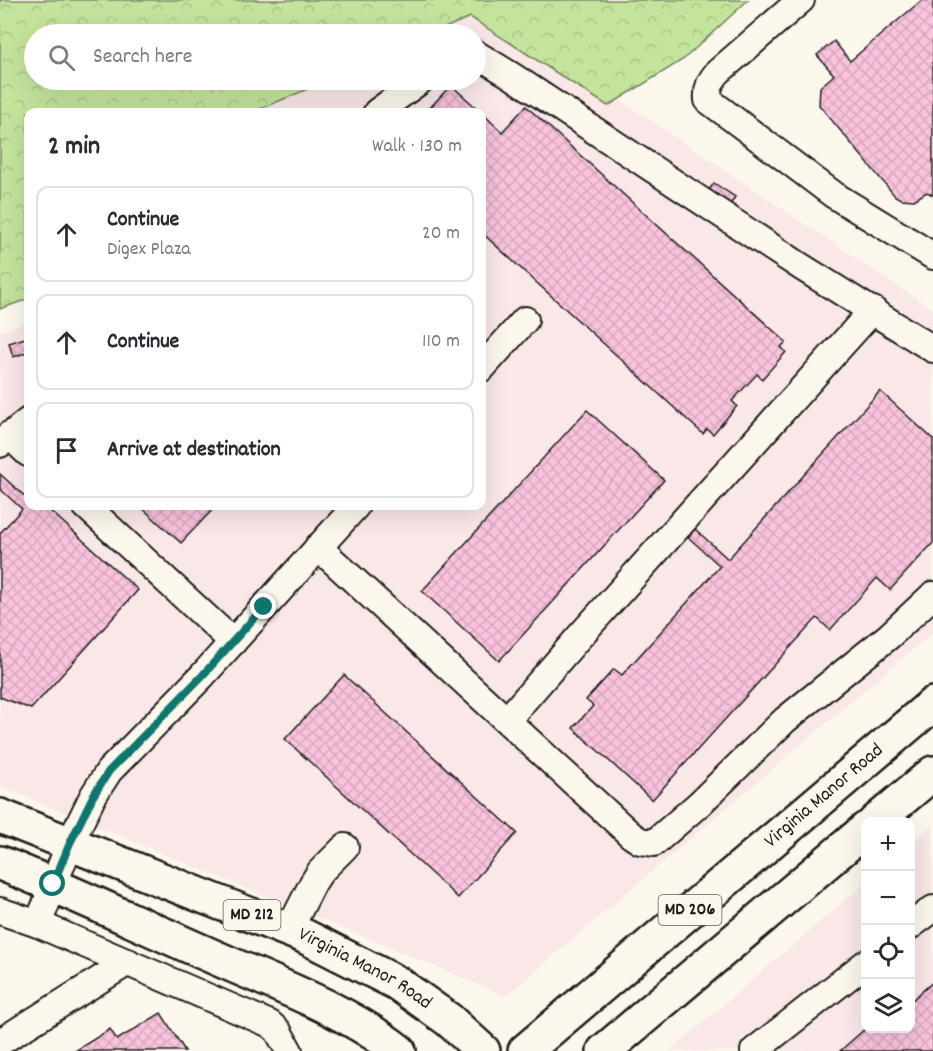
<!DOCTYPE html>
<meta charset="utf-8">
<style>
body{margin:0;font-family:Dekko,sans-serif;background:#f7f7f7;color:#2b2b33}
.controls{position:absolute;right:18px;bottom:18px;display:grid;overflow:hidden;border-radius:12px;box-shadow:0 6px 24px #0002}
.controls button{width:54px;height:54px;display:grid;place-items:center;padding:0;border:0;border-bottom:2px solid #e1e1e2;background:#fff;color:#2b2b33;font:30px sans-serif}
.stop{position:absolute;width:18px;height:18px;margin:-14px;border:4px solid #0f766e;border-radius:50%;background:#fff}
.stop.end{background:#0f766e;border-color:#fff;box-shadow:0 2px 6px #0008}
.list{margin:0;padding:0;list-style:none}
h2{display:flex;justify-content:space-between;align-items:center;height:78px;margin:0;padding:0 24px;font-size:26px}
h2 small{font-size:20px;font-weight:400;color:#7c7c81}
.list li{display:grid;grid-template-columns:39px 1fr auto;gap:18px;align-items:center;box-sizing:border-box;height:96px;margin:0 12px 12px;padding:0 12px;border:2px solid #e1e1e2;border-radius:12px}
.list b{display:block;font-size:22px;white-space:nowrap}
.list p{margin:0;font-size:20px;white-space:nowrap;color:#7c7c81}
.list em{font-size:20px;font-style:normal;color:#7c7c81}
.icon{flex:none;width:33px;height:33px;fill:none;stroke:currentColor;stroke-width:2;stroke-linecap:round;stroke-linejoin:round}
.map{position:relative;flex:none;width:933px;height:1051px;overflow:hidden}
.search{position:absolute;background:#fff;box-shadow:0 6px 24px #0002;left:24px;top:24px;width:462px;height:66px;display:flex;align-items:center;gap:15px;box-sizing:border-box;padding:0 21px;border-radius:33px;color:#7c7c81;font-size:22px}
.panel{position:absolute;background:#fff;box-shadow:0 6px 24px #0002;left:24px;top:108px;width:462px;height:402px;border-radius:12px}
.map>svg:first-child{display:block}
</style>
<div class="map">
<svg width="933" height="1051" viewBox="0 0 933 1051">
<defs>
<pattern id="forest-crowns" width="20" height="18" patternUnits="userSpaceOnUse" patternTransform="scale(1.5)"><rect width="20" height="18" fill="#c4e49c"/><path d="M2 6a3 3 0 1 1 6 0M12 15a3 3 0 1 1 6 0" fill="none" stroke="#a8c386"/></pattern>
<pattern id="building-cross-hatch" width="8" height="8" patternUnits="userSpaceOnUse" patternTransform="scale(1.5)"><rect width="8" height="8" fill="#f9c3dd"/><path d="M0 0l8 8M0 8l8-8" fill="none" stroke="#d5a7bd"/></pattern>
</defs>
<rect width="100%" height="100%" fill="#fbf7ec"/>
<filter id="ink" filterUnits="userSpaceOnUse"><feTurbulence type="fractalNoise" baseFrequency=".0167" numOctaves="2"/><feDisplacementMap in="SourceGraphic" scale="12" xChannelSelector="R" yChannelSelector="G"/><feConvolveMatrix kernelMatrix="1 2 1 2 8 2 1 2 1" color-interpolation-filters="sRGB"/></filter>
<g filter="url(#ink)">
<!-- built -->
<g fill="#fae7e8">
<polygon points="471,0 933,310 933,632 506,996 0,786 0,332 28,321 28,506 482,506 482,112 259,112 317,80 476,80 476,34 396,34"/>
<polygon points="933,824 933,1051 670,1051 865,883 866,1028 910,1028 911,844"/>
</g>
<!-- forest -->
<polygon fill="url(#forest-crowns)" stroke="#70805c" stroke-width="1.5" points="0,0 748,0 684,59 608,106 470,17 431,34 34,34 34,80 329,80 253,112 28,112 28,299 0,309"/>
<!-- building -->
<g fill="url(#building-cross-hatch)" stroke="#1c1c1c" stroke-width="1.5">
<polygon points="922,0 933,0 933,195 927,192 914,200 901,199 895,196 819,105 820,87 834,75 817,55 834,41 850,61"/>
<polygon points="451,85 481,112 426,112"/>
<polygon points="526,106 786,342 781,347 786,352 762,379 757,374 732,401 737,406 713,434 707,429 703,434 482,233 482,113 502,132"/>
<polygon points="714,183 735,197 726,212 704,197"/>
<polygon points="28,337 28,352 13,357 9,343"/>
<polygon points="880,391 933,439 933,543 890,590 877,578 830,630 817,618 652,800 573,728 593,706 586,700 614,669 622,675 720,566 688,537 695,529 728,559"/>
<polygon points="587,410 664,480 499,661 422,591"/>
<polygon points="0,474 28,499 28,506 45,506 138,590 31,709 0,697 0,533 22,509 0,489"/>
<polygon points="140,506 216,506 181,543"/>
<polygon points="344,675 517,833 458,898 285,739"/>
<polygon points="933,982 933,1051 840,1051 866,1028 910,1028 910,999 912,1000"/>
<polygon points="161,1013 185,1051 75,1051 110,1029 117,1040"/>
</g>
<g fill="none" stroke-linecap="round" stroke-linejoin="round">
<!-- minor casing -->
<g stroke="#1c1c1c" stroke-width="30">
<g id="minor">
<path d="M 801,0 L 718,72 C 710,81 707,88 708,100 L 834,195 L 933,256"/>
<polyline points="476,54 512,76 800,266 933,349"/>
<polyline points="377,112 421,80"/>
<polyline points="482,368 525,320"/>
<polyline points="9,435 28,453"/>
<polyline points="0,444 28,421"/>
<polyline points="86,506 233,642"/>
<polyline points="318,547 631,835 640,841 654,843 700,803 785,720 889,636 933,595"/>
<polyline points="507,720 579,637 873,310"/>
<polyline points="0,911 38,924 270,1024 278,1031 289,1051"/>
<polyline points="38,924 70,843 93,796 109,771 202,676 356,506"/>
<polyline points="910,926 933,909"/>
<polyline points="289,930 313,883 320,872 345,847"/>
<polyline points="0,1042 128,962"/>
<polyline points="754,1051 866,963"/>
</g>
</g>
<!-- major casing -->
<g stroke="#1c1c1c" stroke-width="38">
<g id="major">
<path id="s1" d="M 0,816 L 304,936 L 397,983 L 449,1020 L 483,1051"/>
<polyline points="875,822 933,773"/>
<path d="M 0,863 C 75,893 147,928 221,960 C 282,987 346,1010 399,1051"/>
<path id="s2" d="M 525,1051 L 933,704"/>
<polyline points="604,1051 866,829"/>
</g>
</g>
<!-- minor -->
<use href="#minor" stroke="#fbf7ec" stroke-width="26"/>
<!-- major -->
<use href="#major" stroke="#fbf7ec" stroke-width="33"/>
</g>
</g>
<g fill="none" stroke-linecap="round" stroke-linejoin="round" filter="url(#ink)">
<!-- route -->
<polyline stroke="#0f766e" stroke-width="8" points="53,884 70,843 93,796 109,771 202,676 264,607"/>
</g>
<g text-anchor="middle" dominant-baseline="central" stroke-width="4.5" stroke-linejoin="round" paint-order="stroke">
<!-- shield labels -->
<g fill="#fbf7ec" stroke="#5f5e5a" stroke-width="1.5">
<rect x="658.5" y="895" width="63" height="30" rx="4.5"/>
<rect x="223.5" y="900" width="57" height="30" rx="4.5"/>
</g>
<g font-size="18" font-weight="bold" fill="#1c1c1c">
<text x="690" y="910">MD 206</text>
<text x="252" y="915">MD 212</text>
</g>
<!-- street labels -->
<g font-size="20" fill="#1c1c1c" stroke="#fbf7ec">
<text stroke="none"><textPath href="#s2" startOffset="393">Virginia Manor Road</textPath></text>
<text stroke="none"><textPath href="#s1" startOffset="396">Virginia Manor Road</textPath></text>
</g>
</g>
</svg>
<div class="controls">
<button>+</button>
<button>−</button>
<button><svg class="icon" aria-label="locate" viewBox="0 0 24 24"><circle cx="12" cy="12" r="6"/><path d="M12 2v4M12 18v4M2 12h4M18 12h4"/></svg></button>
<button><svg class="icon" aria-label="layers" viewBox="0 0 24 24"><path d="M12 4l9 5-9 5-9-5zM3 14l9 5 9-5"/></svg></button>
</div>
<div class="stop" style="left:53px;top:884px"></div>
<div class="stop end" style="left:264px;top:607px"></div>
<div class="search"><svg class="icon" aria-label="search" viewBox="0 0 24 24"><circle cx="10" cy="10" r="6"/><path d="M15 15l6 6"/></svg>Search here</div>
<section class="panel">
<h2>2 min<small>Walk · 130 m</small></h2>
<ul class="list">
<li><svg class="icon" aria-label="ahead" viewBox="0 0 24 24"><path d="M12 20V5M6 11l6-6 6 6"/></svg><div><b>Continue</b><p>Digex Plaza</p></div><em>20 m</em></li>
<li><svg class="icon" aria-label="ahead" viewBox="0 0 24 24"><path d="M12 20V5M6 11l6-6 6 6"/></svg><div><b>Continue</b></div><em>110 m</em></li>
<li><svg class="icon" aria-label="arrive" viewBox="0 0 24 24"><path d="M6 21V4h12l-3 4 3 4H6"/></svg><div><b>Arrive at destination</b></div></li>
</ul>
</section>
</div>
